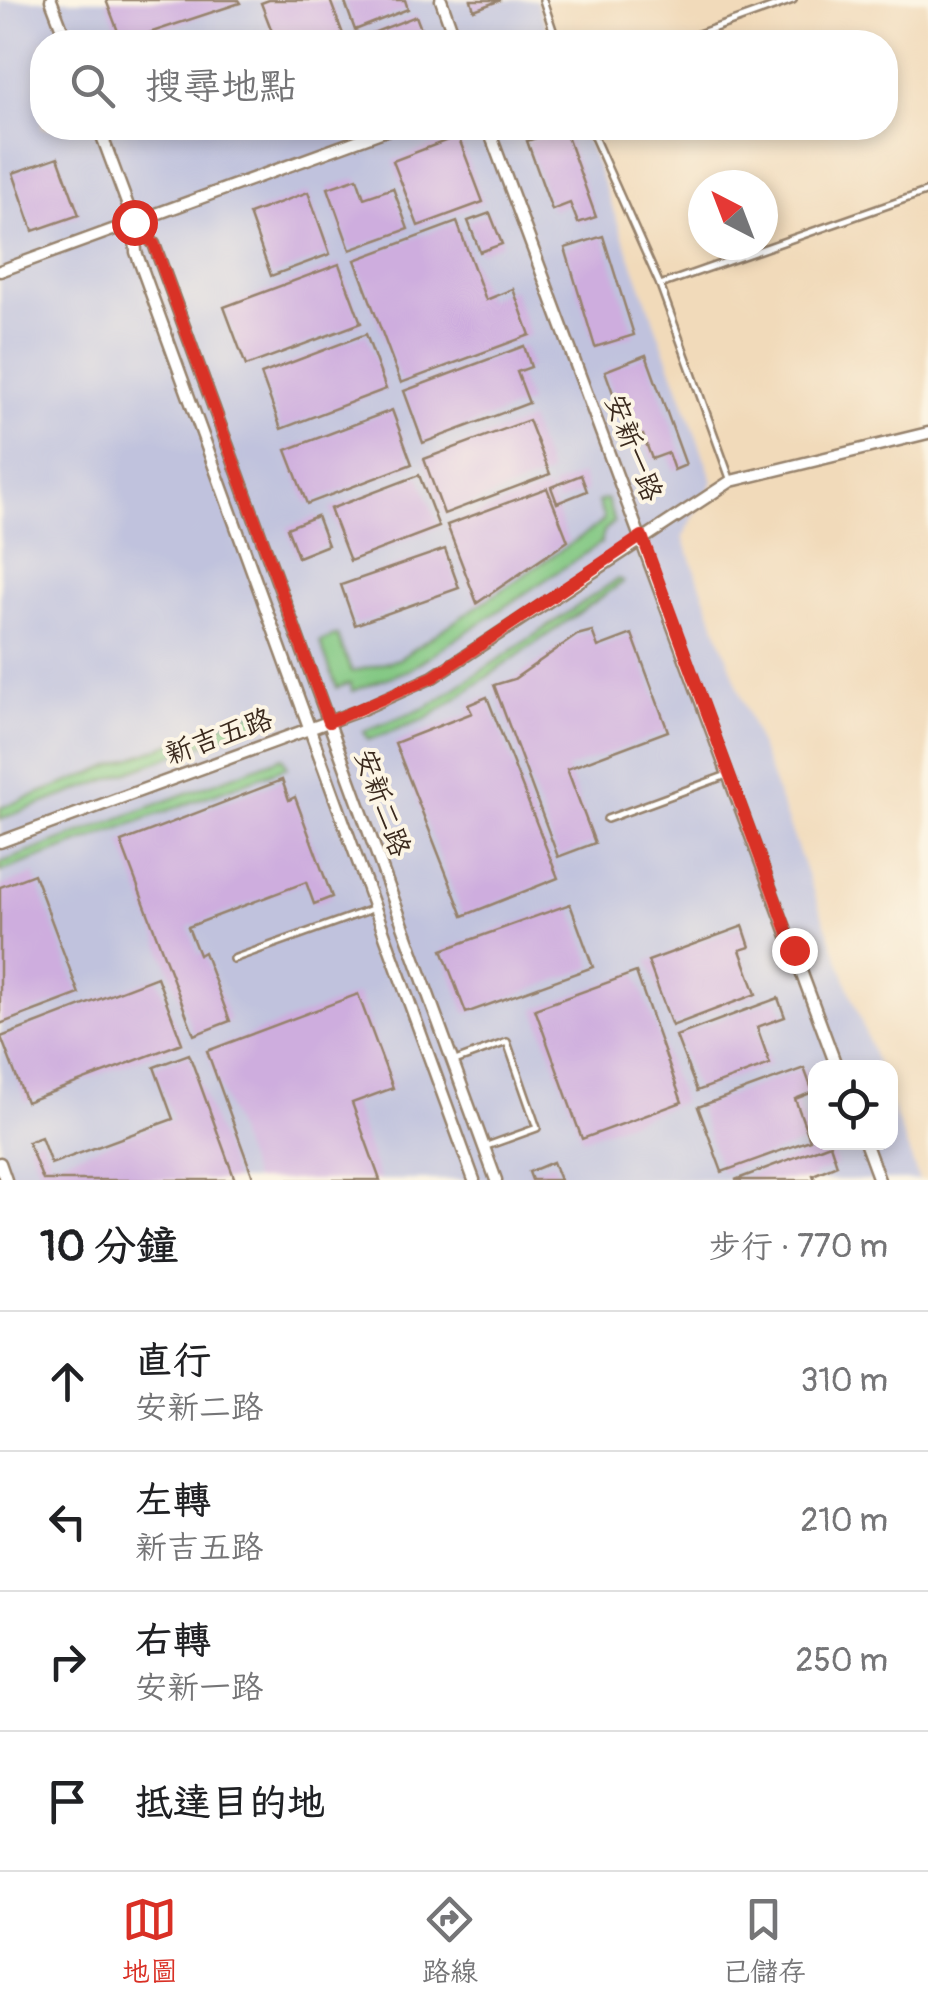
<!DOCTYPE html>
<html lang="zh-TW">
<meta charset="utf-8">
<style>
body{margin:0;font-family:Pangolin,"LXGW WenKai TC",sans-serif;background:#f2f2f2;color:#202124}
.controls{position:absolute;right:30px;bottom:30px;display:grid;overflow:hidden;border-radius:20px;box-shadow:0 5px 15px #0003}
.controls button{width:90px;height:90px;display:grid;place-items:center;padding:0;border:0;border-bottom:2px solid #e0e0e0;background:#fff;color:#202124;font:50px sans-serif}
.compass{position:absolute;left:688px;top:170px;width:90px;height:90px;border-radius:50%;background:#fff;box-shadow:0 5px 15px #0003;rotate:318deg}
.stop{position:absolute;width:30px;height:30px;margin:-22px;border:8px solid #d93025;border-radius:50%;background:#fff}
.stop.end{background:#d93025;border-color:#fff;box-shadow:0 2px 10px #0008}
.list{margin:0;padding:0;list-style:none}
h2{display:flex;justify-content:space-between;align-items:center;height:130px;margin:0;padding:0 40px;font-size:42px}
h2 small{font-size:32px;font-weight:400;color:#757577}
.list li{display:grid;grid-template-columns:65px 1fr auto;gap:30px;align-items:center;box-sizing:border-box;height:140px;padding:0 40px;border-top:2px solid #e0e0e0}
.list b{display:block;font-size:38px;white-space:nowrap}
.list p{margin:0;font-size:32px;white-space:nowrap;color:#757577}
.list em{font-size:32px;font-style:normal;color:#757577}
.icon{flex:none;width:55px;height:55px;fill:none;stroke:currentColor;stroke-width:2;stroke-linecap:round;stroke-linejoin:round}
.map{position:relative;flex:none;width:928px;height:1180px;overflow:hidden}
.search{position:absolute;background:#fff;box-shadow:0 5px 15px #0003;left:30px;right:30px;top:30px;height:110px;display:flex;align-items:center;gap:25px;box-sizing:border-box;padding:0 35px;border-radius:40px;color:#757577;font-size:38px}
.sheet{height:690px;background:#fff}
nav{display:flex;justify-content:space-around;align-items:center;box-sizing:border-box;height:140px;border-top:2px solid #e0e0e0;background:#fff;font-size:28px;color:#757577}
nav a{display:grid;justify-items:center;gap:5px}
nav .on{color:#d93025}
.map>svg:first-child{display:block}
</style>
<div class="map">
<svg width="928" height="1180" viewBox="0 0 928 1180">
<rect width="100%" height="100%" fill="#fcf5e5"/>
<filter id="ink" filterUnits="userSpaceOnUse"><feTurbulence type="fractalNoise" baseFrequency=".01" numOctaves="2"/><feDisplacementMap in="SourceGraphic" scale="20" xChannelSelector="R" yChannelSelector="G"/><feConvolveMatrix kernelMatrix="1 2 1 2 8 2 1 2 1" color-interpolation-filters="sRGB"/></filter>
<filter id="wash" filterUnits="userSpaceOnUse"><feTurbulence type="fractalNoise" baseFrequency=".0048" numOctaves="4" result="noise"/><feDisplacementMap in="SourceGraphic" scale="40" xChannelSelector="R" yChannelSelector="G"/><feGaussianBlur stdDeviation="2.25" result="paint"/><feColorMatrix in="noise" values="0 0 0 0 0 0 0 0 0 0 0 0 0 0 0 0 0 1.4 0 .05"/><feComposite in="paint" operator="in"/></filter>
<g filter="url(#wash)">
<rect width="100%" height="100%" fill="#f1daba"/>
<!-- industrial -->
<polygon fill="#c0c2dd" points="0,0 536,0 552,42 42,42 42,128 583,128 713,481 683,537 878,1067 816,1068 816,1142 890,1142 891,1102 919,1180 0,1180"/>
<!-- green -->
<g fill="#82c883" stroke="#5e7950" stroke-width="2.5">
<polygon points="607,499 614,522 604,531 601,543 409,670 352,691 350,683 337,688 320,642 337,635 352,672 399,659 600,524 604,519 598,502"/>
<polygon points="618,579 623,582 428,718 368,740 364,731 428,707"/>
<polygon points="265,708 270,720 0,819 0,808"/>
<polygon points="283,757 287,767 0,872 0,863"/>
</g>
<g id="blocks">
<!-- building -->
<g fill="#ceadde">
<polygon points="106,0 238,0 240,3 122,42"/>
<polygon points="269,0 330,0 346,42 276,42 261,3"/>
<polygon points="344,0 405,0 408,9 355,30"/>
<polygon points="471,0 501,0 474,10"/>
<polygon points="416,16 426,42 359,42 357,39"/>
<polygon points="564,128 596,217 578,223 570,203 552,210 527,141"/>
<polygon points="458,136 483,202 418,226 393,161"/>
<polygon points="58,157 79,215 33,231 13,173"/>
<polygon points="357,178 364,198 393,188 408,229 350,250 328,188"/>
<polygon points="308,192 330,254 271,276 249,214"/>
<polygon points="490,213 502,244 480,252 468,221"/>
<polygon points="457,222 486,300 513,289 530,335 401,383 355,260"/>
<polygon points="603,236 634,335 595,347 565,248"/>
<polygon points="339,264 361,323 246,366 224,307"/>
<polygon points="366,334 386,389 281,429 261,374"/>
<polygon points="524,346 531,367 517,372 529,403 423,443 404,391"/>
<polygon points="646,355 686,465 674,470 668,453 652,459 643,435 630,440 605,371"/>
<polygon points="392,410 412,464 307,504 286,450"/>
<polygon points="529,420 550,474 444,514 424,459"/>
<polygon points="419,475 439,527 350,561 330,509"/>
<polygon points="581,475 587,491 557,503 551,487"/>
<polygon points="547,488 568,541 477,603 447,525"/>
<polygon points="317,516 328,545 298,557 287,528"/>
<polygon points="445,549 459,588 355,625 341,585"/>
<polygon points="592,631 598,647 632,634 668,731 567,769 595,843 558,857 494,685 514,679 577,635"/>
<polygon points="487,697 558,878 463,916 395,743 472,713 468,705"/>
<polygon points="282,780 289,800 295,797 332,897 314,904 306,882 188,927 199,955 204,952 230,1021 194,1035 121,842"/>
<polygon points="34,874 79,994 0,1024 0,887"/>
<polygon points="570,904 593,967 466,1013 442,950"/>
<polygon points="743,926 750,947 740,950 756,994 672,1026 648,961"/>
<polygon points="636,972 682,1102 582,1139 535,1009"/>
<polygon points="157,977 182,1043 26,1102 1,1037"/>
<polygon points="358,994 393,1088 352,1103 380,1180 254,1180 207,1051"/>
<polygon points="778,998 785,1017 757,1027 770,1064 697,1091 676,1036"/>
<polygon points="189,1054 235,1180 43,1180 28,1142 41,1137 51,1164 173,1119 154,1067"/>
<polygon points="804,1068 813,1092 795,1099 810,1140 722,1172 698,1107"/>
<polygon points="830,1144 837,1165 813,1175 815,1180 735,1180"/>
<polygon points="553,1162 560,1180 532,1180 529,1172"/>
</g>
</g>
</g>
<g filter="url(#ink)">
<use href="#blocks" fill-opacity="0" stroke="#96826c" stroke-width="2.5"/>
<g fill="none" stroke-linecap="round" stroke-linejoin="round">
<!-- service casing -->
<g stroke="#96826c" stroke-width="10">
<g id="service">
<polyline points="543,0 557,42"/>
<polyline points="676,42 793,0"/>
<polyline points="590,128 660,285 731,481"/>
<polyline points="660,285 928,191"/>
<polyline points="607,819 727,775"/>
<polyline points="233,959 375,908"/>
<polyline points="455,1061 507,1042 537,1128 484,1147"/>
</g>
</g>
<!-- minor casing -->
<g stroke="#96826c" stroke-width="15">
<g id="minor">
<polyline points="51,0 67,42"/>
<polyline points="441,0 456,42"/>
<polyline points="99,128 134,222 136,252 474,1180"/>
<polyline points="488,128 837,1068"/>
<polyline points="134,222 154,244 496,1180"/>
<polyline points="0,271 392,128"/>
<polyline points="0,842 358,711 433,677 731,481 928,433"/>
<polyline points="865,1142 879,1180"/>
<polyline points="0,1163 6,1180"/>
</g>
</g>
<!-- service -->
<use href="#service" stroke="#fff" stroke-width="5"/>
<!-- minor -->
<use href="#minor" stroke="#fff" stroke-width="10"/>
</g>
</g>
<g fill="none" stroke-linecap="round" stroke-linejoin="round" filter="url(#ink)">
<!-- route -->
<polyline stroke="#d93025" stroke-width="12" points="134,222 154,244 329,722 433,677 642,536 794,950"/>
</g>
<g text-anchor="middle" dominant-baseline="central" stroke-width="8" stroke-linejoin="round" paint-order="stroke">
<!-- street labels -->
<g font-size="28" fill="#3b2a1e" stroke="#fcf5e5">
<text transform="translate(633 448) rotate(69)">安新一路</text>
<text transform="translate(219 737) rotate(-20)">新吉五路</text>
<text transform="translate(382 803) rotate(70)">安新二路</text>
</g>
</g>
</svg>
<div class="controls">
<button><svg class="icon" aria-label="locate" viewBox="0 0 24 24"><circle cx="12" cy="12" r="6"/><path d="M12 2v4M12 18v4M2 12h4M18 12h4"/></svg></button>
</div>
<svg class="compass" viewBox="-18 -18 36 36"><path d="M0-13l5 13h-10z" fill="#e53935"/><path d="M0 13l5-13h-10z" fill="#757577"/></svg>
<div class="stop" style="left:134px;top:222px"></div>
<div class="stop end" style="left:794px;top:950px"></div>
<div class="search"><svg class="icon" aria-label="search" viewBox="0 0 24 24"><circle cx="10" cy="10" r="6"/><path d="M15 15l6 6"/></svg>搜尋地點</div>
</div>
<section class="sheet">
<h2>10 分鐘<small>步行 · 770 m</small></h2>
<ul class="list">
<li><svg class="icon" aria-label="ahead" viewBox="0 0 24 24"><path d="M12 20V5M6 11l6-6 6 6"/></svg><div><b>直行</b><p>安新二路</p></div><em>310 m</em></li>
<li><svg class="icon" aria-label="left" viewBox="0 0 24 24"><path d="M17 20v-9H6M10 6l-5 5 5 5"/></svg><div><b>左轉</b><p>新吉五路</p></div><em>210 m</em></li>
<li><svg class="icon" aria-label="right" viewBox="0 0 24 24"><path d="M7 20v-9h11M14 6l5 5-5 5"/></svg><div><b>右轉</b><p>安新一路</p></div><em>250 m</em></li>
<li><svg class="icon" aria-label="arrive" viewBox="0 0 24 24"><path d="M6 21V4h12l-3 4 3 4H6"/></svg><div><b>抵達目的地</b></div></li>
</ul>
</section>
<nav>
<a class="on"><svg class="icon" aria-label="map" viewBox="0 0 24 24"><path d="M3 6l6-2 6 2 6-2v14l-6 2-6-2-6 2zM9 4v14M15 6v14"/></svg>地圖</a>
<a><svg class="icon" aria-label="directions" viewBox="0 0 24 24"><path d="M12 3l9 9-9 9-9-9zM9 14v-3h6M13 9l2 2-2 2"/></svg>路線</a>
<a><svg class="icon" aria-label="saved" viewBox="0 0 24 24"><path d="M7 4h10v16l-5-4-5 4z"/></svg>已儲存</a>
</nav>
